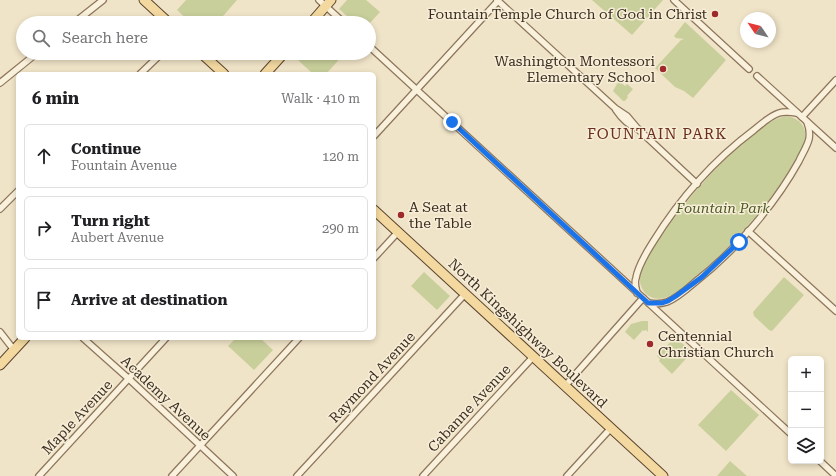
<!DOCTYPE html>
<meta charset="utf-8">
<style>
body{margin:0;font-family:"Roboto Serif",serif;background:#f6f6f6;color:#202124}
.controls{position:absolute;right:12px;bottom:12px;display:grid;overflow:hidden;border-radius:6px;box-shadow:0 2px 6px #0003}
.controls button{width:36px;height:36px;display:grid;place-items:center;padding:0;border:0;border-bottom:1px solid #e0e0e0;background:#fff;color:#202124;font:20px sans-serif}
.compass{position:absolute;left:740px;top:12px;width:36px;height:36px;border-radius:50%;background:#fff;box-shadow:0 2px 6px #0003;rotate:305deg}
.stop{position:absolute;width:12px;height:12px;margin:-9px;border:3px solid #1a73e8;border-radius:50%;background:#fff}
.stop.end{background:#1a73e8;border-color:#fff;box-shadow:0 1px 4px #0008}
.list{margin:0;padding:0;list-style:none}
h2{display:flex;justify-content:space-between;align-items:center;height:52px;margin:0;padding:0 16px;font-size:17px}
h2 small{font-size:13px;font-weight:400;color:#757577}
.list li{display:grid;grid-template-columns:26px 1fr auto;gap:12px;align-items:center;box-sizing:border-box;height:64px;margin:0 8px 8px;padding:0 8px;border:1px solid #e0e0e0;border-radius:6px}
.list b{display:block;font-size:15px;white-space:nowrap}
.list p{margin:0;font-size:13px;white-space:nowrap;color:#757577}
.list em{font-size:13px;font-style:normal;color:#757577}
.icon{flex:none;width:22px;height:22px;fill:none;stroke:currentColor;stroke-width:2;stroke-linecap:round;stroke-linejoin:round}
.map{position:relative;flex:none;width:836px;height:476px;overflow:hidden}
.search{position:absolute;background:#fff;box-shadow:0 2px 6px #0003;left:16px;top:16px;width:360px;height:44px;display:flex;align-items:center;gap:10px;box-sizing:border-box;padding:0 14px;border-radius:22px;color:#757577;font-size:15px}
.panel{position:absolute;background:#fff;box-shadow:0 2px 6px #0003;left:16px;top:72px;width:360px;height:268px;border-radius:6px}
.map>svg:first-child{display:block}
</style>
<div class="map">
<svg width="836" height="476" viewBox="0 0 836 476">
<rect width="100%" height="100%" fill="#f0e4c8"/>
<!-- green -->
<g fill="#c9cf9b">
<polygon points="186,0 237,0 217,23 191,23 177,10"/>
<polygon points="347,0 366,0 380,12 369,24 369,23 355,23 339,9"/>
<polygon points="592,0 663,0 632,35"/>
<polygon points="685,22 726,60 693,98 684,91 675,87 655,68 681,40 684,39 676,38 674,36"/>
<polygon points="302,53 345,53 326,74 313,74 297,59"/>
<polygon points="619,81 625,86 627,84 633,89 627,96 628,97 625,101 623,101 613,91 617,84"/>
<path d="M 786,116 C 797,117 807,125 805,138 C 804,146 798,155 794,162 C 773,199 745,231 715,260 C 703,271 679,294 664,298 C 657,300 650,298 645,293 C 641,288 639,282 640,276 C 650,237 746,123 786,116 Z"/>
<polygon points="424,272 450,296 437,310 411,286"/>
<polygon points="784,277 804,295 772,331 769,330 754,316 753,312"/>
<polygon points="642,321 648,321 648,332 646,330 644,331 643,330 634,340 625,332 631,324"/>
<polygon points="675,337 692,352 672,374 659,361 660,359 657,356"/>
<polygon points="236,338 260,338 273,350 254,370 228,346"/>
<polygon points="731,390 759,415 726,451 698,425"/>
<polygon points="730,461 747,476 717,476"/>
</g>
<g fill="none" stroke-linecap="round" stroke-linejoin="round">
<!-- minor casing -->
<g stroke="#8d765c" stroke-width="8">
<g id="minor">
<polyline points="319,0 344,23"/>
<polyline points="497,0 615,108 627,116 638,129 697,184"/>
<polyline points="674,0 749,69"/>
<polyline points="74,23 103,0"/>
<polyline points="369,46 791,434"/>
<polyline points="140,74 162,53"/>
<polyline points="757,76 836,148"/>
<polyline points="0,83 37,53"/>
<path d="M 616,110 C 622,119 628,125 638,129"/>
<polyline points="802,117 836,80"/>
<polyline points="374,136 498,1"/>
<polyline points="0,209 18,191"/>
<polyline points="748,231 836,311"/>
<polyline points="374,258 398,232"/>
<path d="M 637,293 C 636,288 634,283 636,278 C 638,266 646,253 653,242 C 679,200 714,160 754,130 C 761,124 770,116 779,113 C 785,111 791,112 797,113"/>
<path d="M 649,303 C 655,304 661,304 667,302 C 677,298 686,290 694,283 C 735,251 774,206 799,161 C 802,154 807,147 809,139 C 810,133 809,127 807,122"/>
<polyline points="0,332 14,350"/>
<polyline points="83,338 129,379 233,476"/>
<polyline points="565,386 643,298"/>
<polyline points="820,461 836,476"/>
<polyline points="39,476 166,338"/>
<polyline points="172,476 299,338"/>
<polyline points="297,476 465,294"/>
<polyline points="423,476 533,357"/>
<polyline points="567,476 611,428"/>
</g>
</g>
<!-- primary casing -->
<g stroke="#5b4430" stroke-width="11">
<g id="primary">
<polyline points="144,0 169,23"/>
<polyline points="311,23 331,0"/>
<polyline points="201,53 224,74"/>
<polyline points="265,74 284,53"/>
<polyline points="374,210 663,476"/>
<polyline points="0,365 25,338"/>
</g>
</g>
<!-- minor -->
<use href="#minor" stroke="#faf1dc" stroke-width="5.5"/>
<!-- primary -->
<use href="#primary" stroke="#f3d9a0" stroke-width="9"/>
</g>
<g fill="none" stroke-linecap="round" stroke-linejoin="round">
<!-- route -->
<polyline stroke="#1a73e8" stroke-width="5" points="452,122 648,303 662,303 668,301 676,296 702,277 739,242"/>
</g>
<!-- markers -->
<g fill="#9e2a2b" stroke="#f7eed8" stroke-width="1.5">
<circle cx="715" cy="14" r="4"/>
<circle cx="663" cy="69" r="4"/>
<circle cx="401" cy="215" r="4"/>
<circle cx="650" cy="344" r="4"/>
</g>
<g text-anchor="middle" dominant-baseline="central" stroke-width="3" stroke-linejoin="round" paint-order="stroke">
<!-- poi labels -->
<g font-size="14" fill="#3d2e20" stroke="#f7eed8" text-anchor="end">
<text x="707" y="14">Fountain Temple Church of God in Christ</text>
<text x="655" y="61">Washington Montessori<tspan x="655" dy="16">Elementary School</tspan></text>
<text x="409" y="207" text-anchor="start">A Seat at<tspan x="409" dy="16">the Table</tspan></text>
<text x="658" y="336" text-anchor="start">Centennial<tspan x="658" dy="16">Christian Church</tspan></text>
</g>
<!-- park labels -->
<g font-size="14" font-style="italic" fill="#4d5a26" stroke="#f7eed8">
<text x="723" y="208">Fountain Park</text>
</g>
<!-- street labels -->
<g font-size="14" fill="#3d2e20" stroke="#f7eed8">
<text transform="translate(528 333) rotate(43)">North Kingshighway Boulevard</text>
<text transform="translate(372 377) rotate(-47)">Raymond Avenue</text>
<text transform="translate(166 398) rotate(43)">Academy Avenue</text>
<text transform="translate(469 408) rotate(-47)">Cabanne Avenue</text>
<text transform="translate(77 417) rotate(-47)">Maple Avenue</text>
</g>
<!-- neighbourhood labels -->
<g font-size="15" letter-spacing="1" fill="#6b2e1e" stroke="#f7eed8">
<text x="657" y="134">FOUNTAIN PARK</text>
</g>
</g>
</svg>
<div class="controls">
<button>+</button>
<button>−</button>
<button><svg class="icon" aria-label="layers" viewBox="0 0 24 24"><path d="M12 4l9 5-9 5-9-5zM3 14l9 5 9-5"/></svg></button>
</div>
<svg class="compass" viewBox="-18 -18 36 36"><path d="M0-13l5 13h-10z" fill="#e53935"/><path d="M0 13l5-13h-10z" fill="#757577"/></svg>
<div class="stop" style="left:739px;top:242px"></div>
<div class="stop end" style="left:452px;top:122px"></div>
<div class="search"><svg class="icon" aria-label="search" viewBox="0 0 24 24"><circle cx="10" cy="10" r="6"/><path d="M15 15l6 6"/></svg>Search here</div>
<section class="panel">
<h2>6 min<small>Walk · 410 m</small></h2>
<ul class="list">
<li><svg class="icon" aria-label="ahead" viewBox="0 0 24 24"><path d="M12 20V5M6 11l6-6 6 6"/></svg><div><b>Continue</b><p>Fountain Avenue</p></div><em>120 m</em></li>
<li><svg class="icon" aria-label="right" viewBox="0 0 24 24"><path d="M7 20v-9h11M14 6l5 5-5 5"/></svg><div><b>Turn right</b><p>Aubert Avenue</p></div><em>290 m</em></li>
<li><svg class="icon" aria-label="arrive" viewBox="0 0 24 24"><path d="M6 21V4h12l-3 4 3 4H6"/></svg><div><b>Arrive at destination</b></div></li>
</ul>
</section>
</div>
